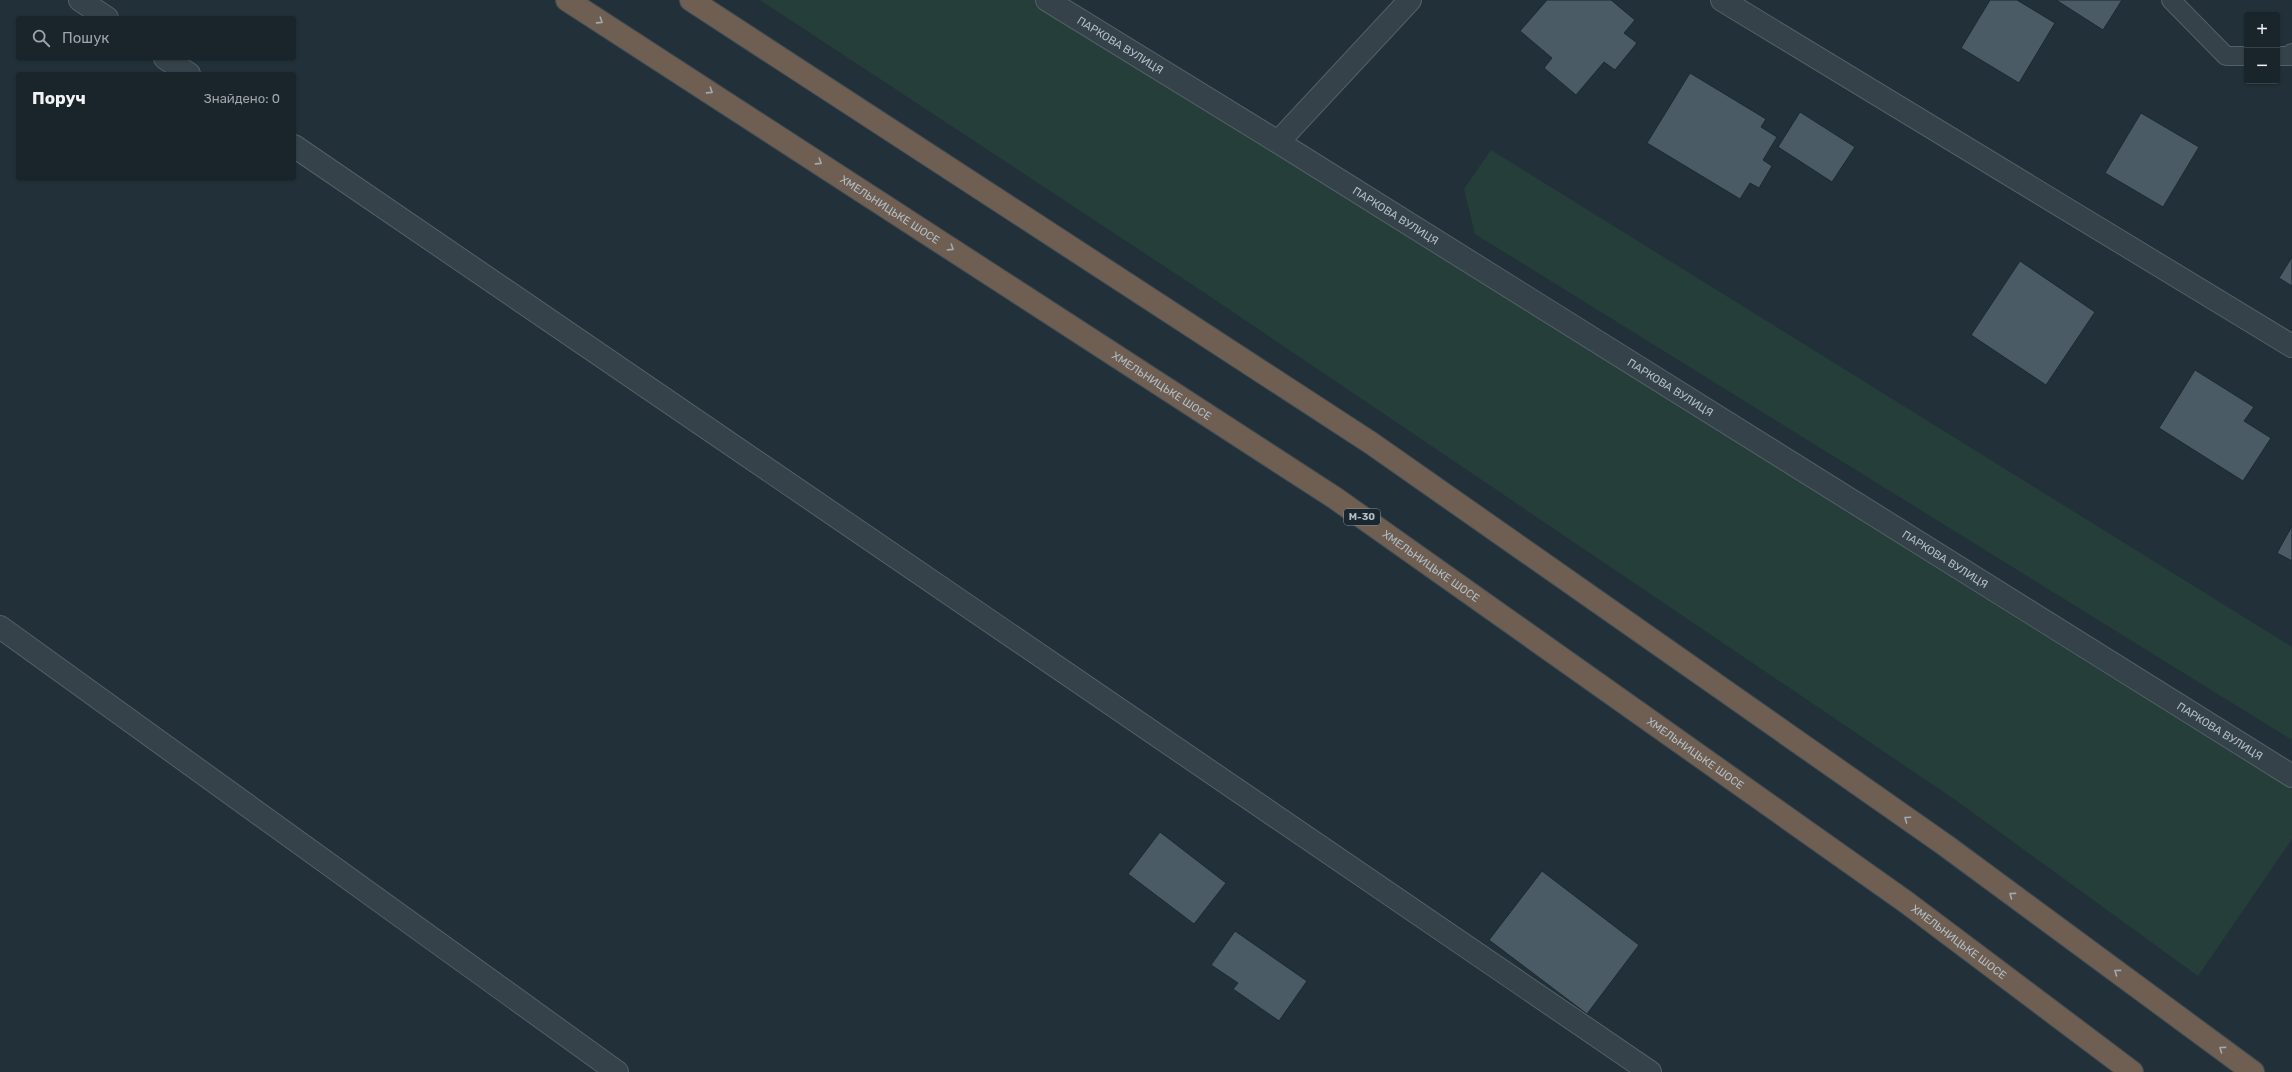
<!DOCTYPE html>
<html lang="uk">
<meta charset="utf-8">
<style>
body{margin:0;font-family:Rubik,sans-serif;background:#273137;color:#f1f3f6}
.controls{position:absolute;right:12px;top:12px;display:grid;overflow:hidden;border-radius:4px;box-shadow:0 1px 3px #0004}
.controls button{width:36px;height:36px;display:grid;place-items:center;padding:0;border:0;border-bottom:1px solid #384247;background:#1a252b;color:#f1f3f6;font:20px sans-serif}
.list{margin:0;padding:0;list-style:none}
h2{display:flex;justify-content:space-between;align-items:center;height:52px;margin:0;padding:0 16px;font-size:17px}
h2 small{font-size:13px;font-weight:400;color:#9fa5a9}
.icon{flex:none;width:22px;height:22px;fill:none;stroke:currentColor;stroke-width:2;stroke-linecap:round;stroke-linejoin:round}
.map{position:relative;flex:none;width:2292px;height:1072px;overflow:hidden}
.search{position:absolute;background:#1a252b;box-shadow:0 1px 3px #0004;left:16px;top:16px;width:280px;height:44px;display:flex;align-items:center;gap:10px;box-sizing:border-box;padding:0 14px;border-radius:4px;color:#9fa5a9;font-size:15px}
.panel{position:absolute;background:#1a252b;box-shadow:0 1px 3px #0004;left:16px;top:72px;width:280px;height:108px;border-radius:4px}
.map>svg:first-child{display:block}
</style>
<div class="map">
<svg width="2292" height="1072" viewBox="0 0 2292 1072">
<rect width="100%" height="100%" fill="#223139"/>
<!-- green -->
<g fill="#263e3a">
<polygon points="760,0 1047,0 2292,776 2292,839 2198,976 1954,799 1205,293"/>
<polygon points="1491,150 2292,647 2292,740 1475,234 1464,189"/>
</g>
<!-- building -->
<g fill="#4a5b65" stroke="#1c2930">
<polygon points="1547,0 1611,0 1635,20 1624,33 1637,43 1615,70 1604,62 1576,95 1544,68 1552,58 1520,31"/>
<polygon points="1990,0 2017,0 2055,23 2019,83 1961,48"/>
<polygon points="2056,0 2122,0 2103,30"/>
<polygon points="1690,73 1766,119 1761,127 1777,137 1763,160 1772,166 1759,188 1750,183 1740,199 1647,143"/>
<polygon points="1800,112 1855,147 1832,182 1778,147"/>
<polygon points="2141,113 2199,147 2163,207 2105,173"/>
<polygon points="2292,257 2292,286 2279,278"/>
<polygon points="2020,261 2095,312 2046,385 1971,335"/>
<polygon points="2195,370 2254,407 2244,421 2271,438 2243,481 2159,428"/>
<polygon points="2292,526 2292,561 2277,553"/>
<polygon points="1160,832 1226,883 1194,924 1128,874"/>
<polygon points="1542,871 1639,945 1587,1014 1489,940"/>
<polygon points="1235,931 1307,981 1279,1021 1233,989 1238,983 1211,965"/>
</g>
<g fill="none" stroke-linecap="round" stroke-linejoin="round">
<!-- lane casing -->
<g stroke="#536067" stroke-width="20">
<g id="lane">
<polyline points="2171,0 2226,56 2247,56"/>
<polyline points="2277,56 2290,56 2292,53"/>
</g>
</g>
<!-- street casing -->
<g stroke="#536067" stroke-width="24">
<g id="street">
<polyline points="80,0 107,18"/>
<path id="s1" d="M 1047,0 L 1278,142 L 2292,776"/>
<polyline points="1722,0 2292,346"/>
<polyline points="165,58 189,74"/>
<polyline points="1278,142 1410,0"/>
<polyline points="294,146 1650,1072"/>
<polyline points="0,627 617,1072"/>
</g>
</g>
<!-- highway casing -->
<g stroke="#404d54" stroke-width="24">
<g id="highway">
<path id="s2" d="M 567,0 L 1335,498 L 1906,902 L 2132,1072"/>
<polyline points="691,0 1371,443 1945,845 2253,1072"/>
</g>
</g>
<!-- lane -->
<use href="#lane" stroke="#354249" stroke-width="18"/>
<!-- street -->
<use href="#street" stroke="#354249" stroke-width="22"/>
<!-- highway -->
<use href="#highway" stroke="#6f5e52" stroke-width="22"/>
</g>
<!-- one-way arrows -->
<defs><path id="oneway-chevron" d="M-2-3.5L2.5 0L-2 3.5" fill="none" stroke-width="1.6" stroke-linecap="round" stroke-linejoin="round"/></defs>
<g stroke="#a3aaaf">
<use href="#oneway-chevron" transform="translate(600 21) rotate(33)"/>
<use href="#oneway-chevron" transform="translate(710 91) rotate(33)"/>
<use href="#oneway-chevron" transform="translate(819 162) rotate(33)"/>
<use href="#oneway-chevron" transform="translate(951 248) rotate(33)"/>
<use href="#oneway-chevron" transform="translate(1907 819) rotate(-145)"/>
<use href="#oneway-chevron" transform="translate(2012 895) rotate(-144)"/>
<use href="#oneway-chevron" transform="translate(2117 972) rotate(-144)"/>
<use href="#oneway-chevron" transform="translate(2222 1049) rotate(-144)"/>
</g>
<g text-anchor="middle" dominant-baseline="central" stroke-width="3" stroke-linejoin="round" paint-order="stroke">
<!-- shield labels -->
<rect fill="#1b272e" stroke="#839098" stroke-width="1" x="1344" y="509" width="36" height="16" rx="3"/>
<g font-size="10" font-weight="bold" fill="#b0bdc6">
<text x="1362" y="517">М-30</text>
</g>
<!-- street labels -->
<g font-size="11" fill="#b0bdc6" stroke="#1b272e">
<text stroke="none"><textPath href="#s1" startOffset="86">ПАРКОВА ВУЛИЦЯ</textPath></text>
<text stroke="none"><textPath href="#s2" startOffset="385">ХМЕЛЬНИЦЬКЕ ШОСЕ</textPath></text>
<text stroke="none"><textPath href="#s1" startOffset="410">ПАРКОВА ВУЛИЦЯ</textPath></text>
<text stroke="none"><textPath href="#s2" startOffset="709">ХМЕЛЬНИЦЬКЕ ШОСЕ</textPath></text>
<text stroke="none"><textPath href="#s1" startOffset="734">ПАРКОВА ВУЛИЦЯ</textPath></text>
<text stroke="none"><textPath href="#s1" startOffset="1058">ПАРКОВА ВУЛИЦЯ</textPath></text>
<text stroke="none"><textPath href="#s2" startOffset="1033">ХМЕЛЬНИЦЬКЕ ШОСЕ</textPath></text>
<text stroke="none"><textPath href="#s1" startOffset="1382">ПАРКОВА ВУЛИЦЯ</textPath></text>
<text stroke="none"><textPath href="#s2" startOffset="1357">ХМЕЛЬНИЦЬКЕ ШОСЕ</textPath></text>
<text stroke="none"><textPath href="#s2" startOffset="1681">ХМЕЛЬНИЦЬКЕ ШОСЕ</textPath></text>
</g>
</g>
</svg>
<div class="controls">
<button>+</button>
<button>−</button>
</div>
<div class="search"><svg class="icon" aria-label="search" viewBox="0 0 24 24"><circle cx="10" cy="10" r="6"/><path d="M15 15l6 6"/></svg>Пошук</div>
<section class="panel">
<h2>Поруч<small>Знайдено: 0</small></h2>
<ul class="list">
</ul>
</section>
</div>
